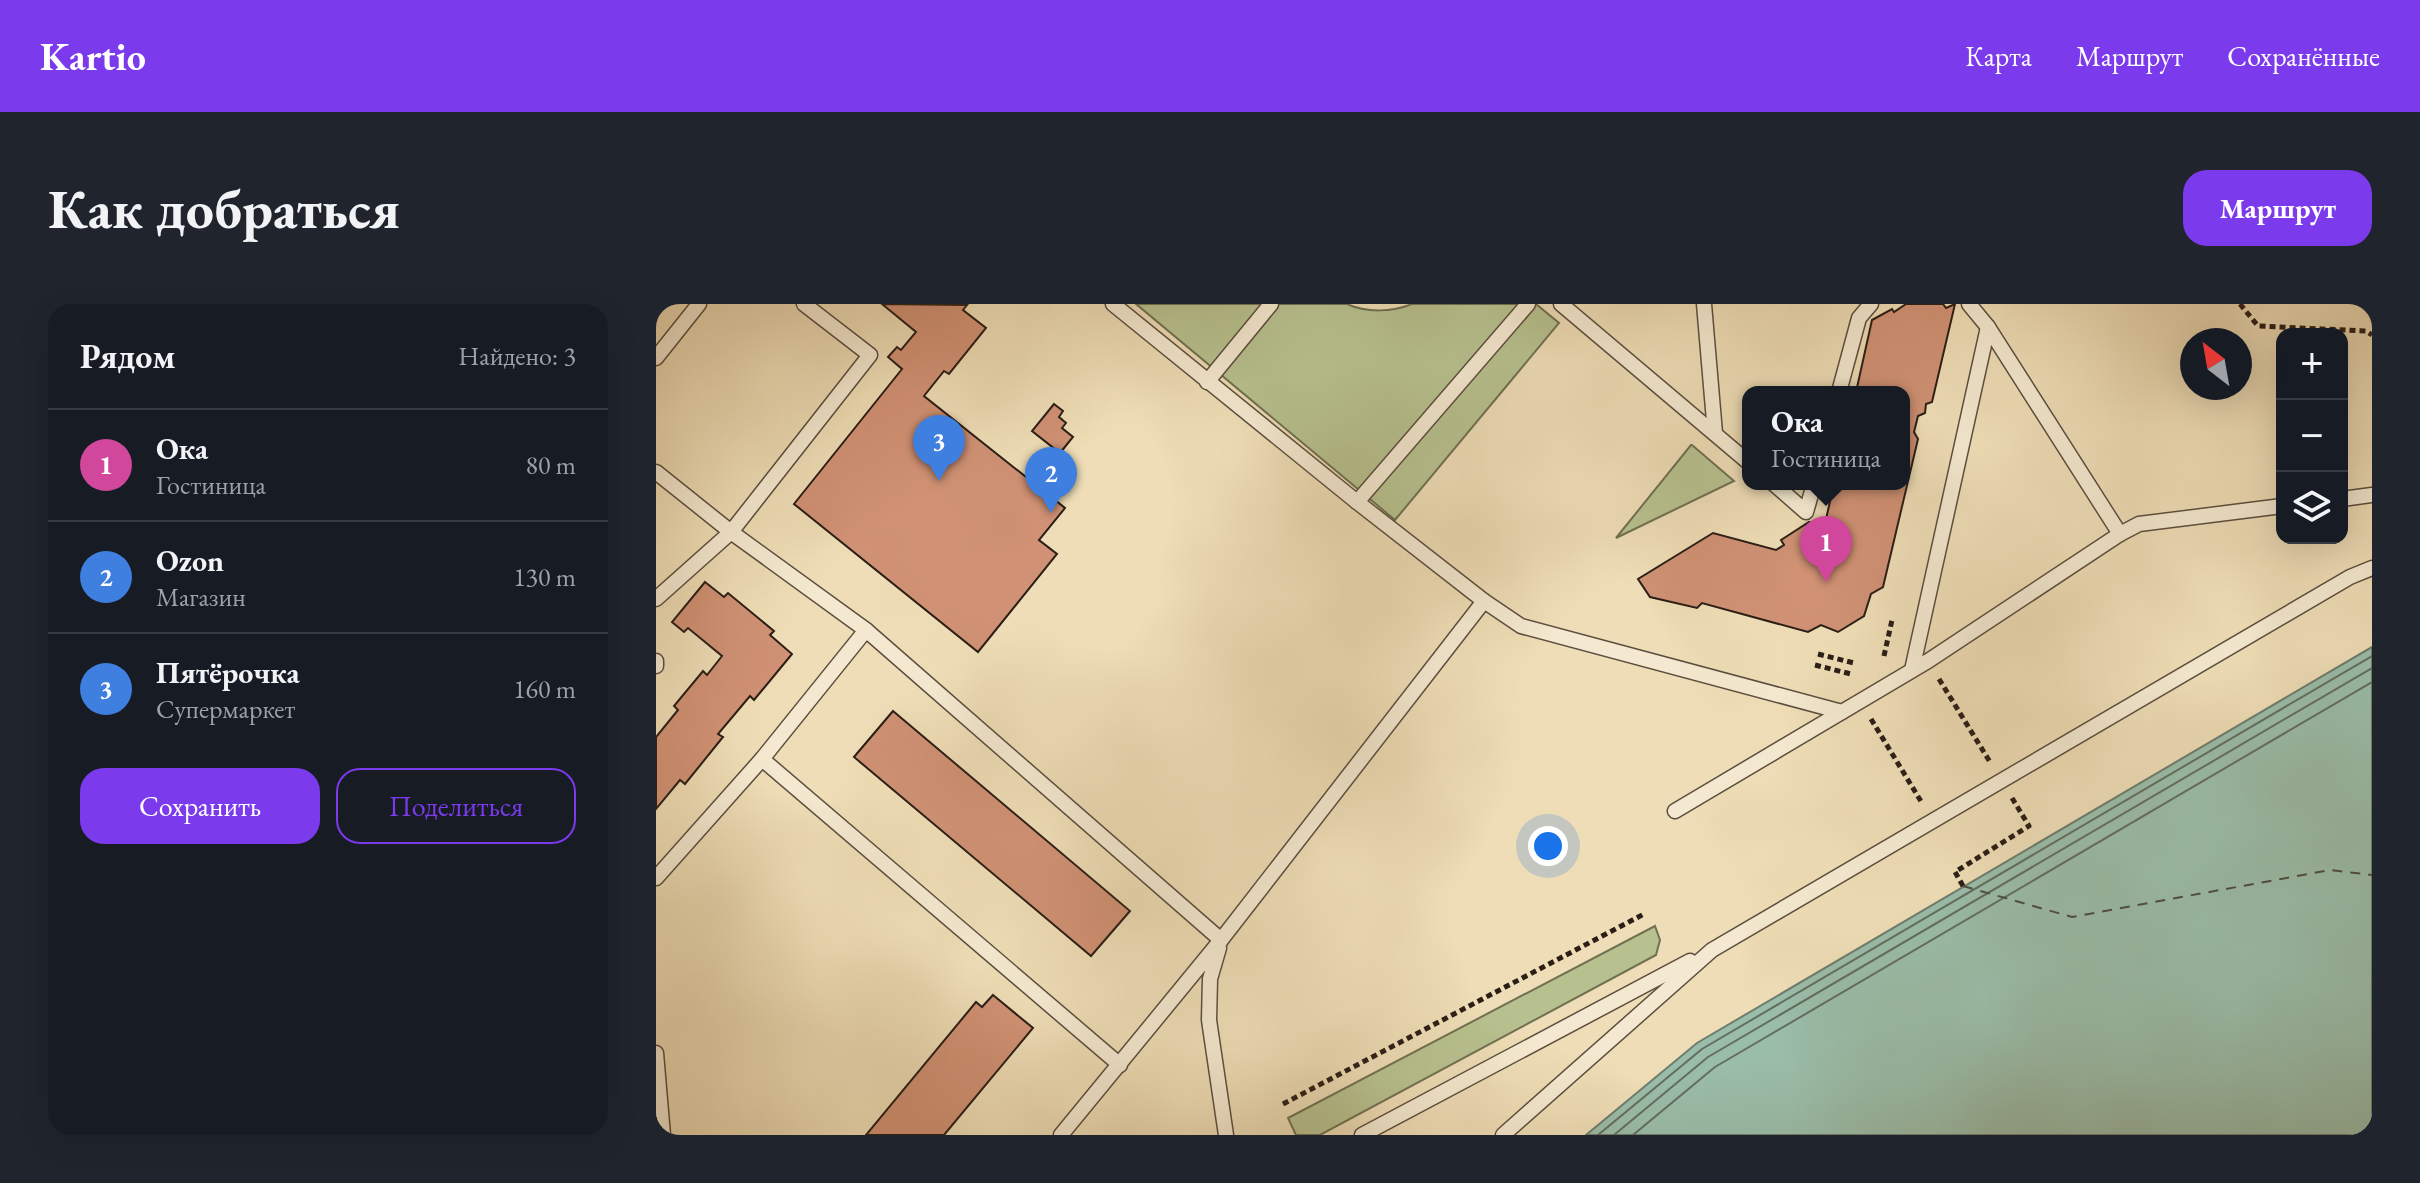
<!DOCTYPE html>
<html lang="ru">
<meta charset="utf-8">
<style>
body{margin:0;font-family:"EB Garamond",serif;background:#20242c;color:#f1f3f6}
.controls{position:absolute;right:24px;top:24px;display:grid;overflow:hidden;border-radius:16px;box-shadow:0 8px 32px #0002}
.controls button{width:72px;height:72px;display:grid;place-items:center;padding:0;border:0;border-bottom:2px solid #363941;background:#171b24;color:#f1f3f6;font:40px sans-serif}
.compass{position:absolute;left:1524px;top:24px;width:72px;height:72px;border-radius:50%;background:#171b24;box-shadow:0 8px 32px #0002;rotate:329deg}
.you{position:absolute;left:892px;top:542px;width:28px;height:28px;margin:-20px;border:6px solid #fff;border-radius:50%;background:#1a73e8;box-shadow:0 0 0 12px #1a73e833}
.badge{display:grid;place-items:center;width:52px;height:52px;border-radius:50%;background:#7c3aed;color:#fff;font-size:26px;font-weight:700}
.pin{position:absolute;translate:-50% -66px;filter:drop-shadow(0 2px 4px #0008)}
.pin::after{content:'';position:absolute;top:42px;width:28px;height:24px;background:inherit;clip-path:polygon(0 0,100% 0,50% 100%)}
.popup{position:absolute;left:1086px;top:82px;width:168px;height:104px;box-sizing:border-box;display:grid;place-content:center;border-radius:16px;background:#171b24;filter:drop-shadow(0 2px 6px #0005);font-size:26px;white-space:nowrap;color:#9ea1a6}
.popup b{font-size:30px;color:#f1f3f6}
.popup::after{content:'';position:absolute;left:50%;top:100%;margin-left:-16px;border:16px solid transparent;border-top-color:#171b24}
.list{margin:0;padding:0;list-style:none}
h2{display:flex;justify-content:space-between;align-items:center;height:104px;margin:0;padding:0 32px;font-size:34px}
h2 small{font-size:26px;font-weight:400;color:#9ea1a6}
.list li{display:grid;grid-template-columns:52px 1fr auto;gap:24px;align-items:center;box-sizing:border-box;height:112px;padding:0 32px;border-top:2px solid #363941}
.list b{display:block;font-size:30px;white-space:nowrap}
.list p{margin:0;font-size:26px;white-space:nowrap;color:#9ea1a6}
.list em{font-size:26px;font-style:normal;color:#9ea1a6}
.actions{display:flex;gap:16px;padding:24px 32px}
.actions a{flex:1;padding:18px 0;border:2px solid #7c3aed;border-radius:24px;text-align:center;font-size:28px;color:#7c3aed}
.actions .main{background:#7c3aed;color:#fff}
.icon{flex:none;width:44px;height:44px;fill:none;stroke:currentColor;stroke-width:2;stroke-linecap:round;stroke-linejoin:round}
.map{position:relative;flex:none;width:1716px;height:831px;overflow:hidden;border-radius:24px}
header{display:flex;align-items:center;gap:48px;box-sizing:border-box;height:112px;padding:0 40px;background:#7c3aed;color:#fff}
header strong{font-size:38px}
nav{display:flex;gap:44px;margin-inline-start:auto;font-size:28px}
.intro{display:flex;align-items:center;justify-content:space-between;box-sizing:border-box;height:192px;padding:0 48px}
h1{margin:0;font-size:56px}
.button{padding:20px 36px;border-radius:24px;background:#7c3aed;color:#fff;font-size:28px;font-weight:700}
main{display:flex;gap:48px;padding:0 48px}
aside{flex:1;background:#171b24;border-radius:24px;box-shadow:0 8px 32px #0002}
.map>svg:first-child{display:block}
</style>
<header>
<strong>Kartio</strong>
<nav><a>Карта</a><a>Маршрут</a><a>Сохранённые</a></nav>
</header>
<div class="intro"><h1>Как добраться</h1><a class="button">Маршрут</a></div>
<main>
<aside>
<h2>Рядом<small>Найдено: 3</small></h2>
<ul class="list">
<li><span class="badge" style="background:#d1479c">1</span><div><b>Ока</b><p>Гостиница</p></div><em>80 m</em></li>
<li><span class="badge" style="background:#3f7fe0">2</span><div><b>Ozon</b><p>Магазин</p></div><em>130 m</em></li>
<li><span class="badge" style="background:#3f7fe0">3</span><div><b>Пятёрочка</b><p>Супермаркет</p></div><em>160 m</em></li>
</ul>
<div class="actions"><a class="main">Сохранить</a><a>Поделиться</a></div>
</aside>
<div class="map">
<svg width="1716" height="831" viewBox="0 0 1716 831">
<rect width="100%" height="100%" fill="#eeddb6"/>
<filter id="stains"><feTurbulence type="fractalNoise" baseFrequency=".0025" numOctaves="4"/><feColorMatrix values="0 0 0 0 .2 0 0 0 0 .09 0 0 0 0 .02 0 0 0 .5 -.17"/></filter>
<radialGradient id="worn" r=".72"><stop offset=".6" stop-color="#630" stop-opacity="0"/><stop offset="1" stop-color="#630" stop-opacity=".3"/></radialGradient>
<!-- green -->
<g fill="#b7c18f" stroke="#707052" stroke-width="2">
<path d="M 480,0 L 691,0 C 711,9 736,8 756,0 L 880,0 L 903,19 L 739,216 Z"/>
<polygon points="1036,141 1078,177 960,234 1035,141"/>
<polygon points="999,622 1004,636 1000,651 664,831 640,831 632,814"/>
</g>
<!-- water -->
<polygon fill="#9abda9" stroke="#6d7d6e" stroke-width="2" points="1716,343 1716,831 930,831 1041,739"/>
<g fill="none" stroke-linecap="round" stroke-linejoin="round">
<!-- shore -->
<g stroke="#626e60" stroke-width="2">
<polyline points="942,831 1046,745 1716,352"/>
<polyline points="958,831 1052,753 1716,364"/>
<polyline points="977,831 1059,763 1716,378"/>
</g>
<!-- ferry -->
<polyline stroke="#4c4e42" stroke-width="2" stroke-dasharray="10 8" stroke-linecap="butt" points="1307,582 1416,613 1674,566 1716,571"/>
</g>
<!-- building -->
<g fill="#d09174" stroke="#2a1e16" stroke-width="2">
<polygon points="226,0 311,1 307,6 330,24 293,70 288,67 268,92 409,204 383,236 401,250 322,348 138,200 246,65 232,53 241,43 245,46 260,28"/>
<polygon points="1250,0 1287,0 1290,4 1299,0 1276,98 1270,100 1269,109 1262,112 1258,128 1262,135 1227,283 1215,290 1208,312 1182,328 1165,321 1152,328 1046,299 1041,304 994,293 982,275 1057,229 1120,246 1128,241 1125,236 1153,218 1164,219 1170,215 1178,180 1248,180 1248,88 1200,88 1216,16 1236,5 1238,8"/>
<polygon points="398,100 407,107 403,113 410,119 406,124 417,133 404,149 376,127"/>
<polygon points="49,278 68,293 72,289 118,327 114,331 136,350 98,396 94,392 62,430 67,433 29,480 24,476 0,505 0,433 22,406 18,402 47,367 51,371 66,352 32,324 28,328 16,318"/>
<polygon points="237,407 474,607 435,652 198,453"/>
<polygon points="337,691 377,724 288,831 210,831 320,698 326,703"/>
</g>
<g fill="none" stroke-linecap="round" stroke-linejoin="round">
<!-- service casing -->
<g stroke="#5b4e3e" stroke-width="17">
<g id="service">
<polyline points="457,0 701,198 828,297 865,322 1186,408"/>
<polyline points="905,0 1092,158"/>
<polyline points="1048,0 1059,129"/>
<polyline points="1313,0 1332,23 1464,230"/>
<polyline points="0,54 43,0"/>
<polyline points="551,78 615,0"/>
<polyline points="1183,88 1203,14 1215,0"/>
<polyline points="0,168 75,228 214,51 148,0"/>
<polyline points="1118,180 1150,208 1158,180"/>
<polyline points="1686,195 1716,191"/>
<polyline points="701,198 872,0"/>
<polyline points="0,295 75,228 210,326 565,636"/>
<polyline points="0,357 0,362"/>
<polyline points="1256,366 1332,23"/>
<polyline points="106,455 464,761"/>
<polyline points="1019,507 1272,357 1464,230 1483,220 1626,202"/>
<polyline points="0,574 106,455 210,326"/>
<polyline points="563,644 554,675 553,716 570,831"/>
<polyline points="0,749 7,831"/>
<polyline points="405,831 565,636 828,297"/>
<polyline points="706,831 1034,657"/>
<polyline points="847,831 1056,646 1694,273 1716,264"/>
</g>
</g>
<!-- path -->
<g stroke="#2a1e16" stroke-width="5" stroke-dasharray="6 4" stroke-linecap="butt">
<polyline points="1584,0 1602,22 1710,27 1716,31"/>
<polyline points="1162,350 1198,359"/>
<polyline points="1228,352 1236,316"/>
<polyline points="1159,361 1195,370"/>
<polyline points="1283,375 1334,458"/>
<polyline points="1215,415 1266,499"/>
<polyline points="1307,582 1299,568 1373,522 1356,494"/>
<polyline points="627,800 988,610"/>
</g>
<!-- service -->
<use href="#service" stroke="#f4e9d0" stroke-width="14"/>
</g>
<rect width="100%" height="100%" filter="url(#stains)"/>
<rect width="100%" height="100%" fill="url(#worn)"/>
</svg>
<div class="controls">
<button>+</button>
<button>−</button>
<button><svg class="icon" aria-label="layers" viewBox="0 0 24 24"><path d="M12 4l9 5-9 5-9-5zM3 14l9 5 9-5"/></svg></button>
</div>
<svg class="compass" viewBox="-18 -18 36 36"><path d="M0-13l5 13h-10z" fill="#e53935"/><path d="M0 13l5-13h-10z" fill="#9ea1a6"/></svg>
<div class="you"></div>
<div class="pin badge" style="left:1170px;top:278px;background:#d1479c">1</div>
<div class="popup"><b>Ока</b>Гостиница</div>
<div class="pin badge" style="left:395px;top:209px;background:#3f7fe0">2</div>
<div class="pin badge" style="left:283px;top:177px;background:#3f7fe0">3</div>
</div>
</main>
